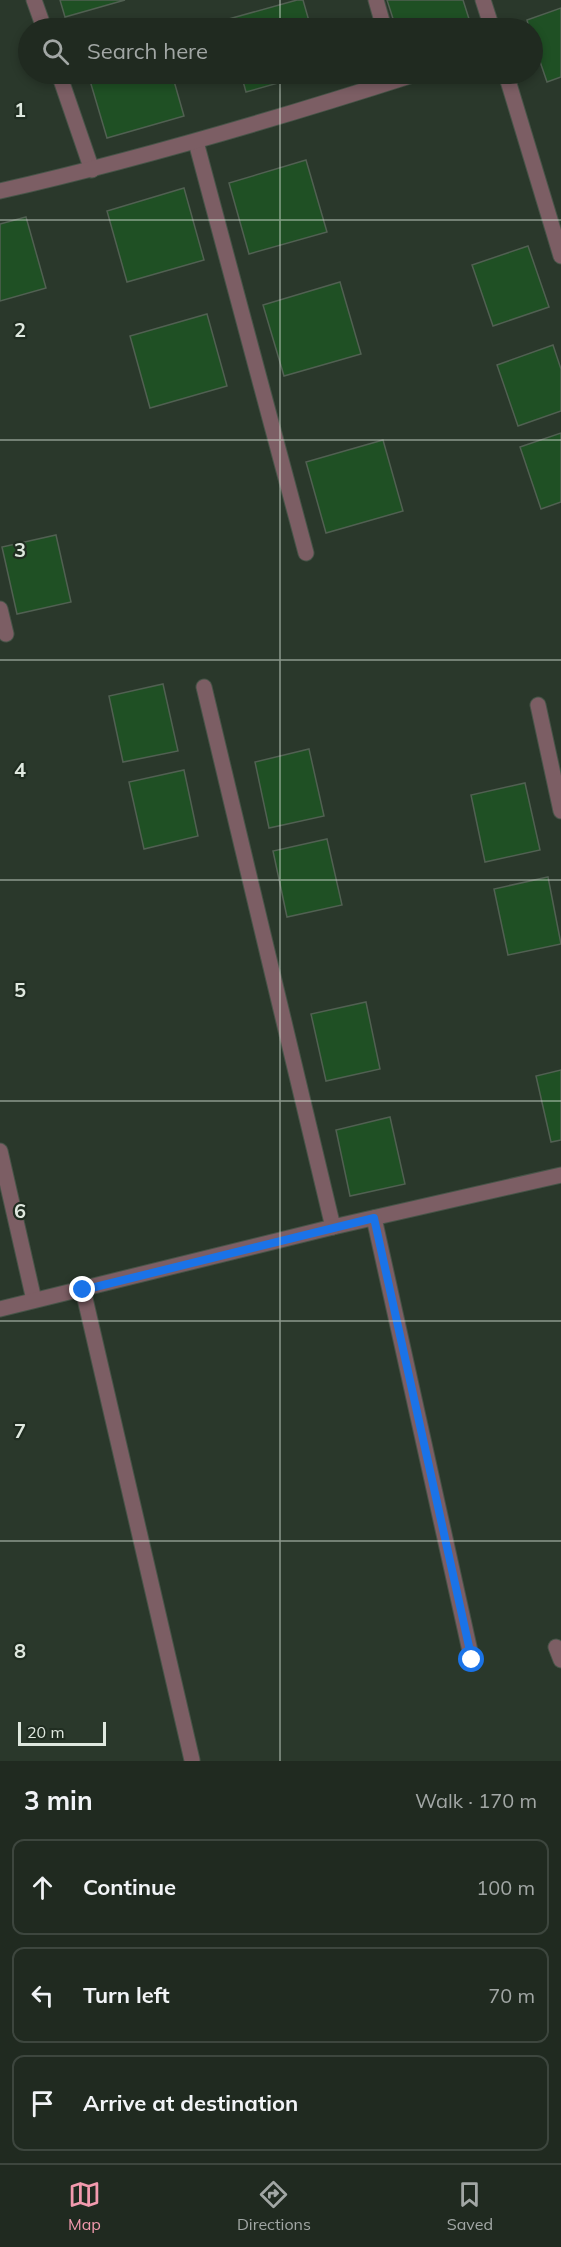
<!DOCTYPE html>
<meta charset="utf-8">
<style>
body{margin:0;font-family:Mulish,sans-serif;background:#283229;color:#f1f3f6}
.scale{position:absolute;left:18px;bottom:15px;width:88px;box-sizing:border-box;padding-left:6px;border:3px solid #dfe8df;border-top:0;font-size:16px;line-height:21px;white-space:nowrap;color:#dfe8df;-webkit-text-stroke:4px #202d21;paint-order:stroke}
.stop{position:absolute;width:18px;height:18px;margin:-14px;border:4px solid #1a73e8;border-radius:50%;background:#fff}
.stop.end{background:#1a73e8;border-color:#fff;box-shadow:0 2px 6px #0008}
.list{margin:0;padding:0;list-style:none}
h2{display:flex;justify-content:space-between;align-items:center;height:78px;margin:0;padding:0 24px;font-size:26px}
h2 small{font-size:20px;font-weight:400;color:#a2a7a5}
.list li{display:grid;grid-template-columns:39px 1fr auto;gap:18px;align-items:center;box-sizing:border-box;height:96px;margin:0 12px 12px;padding:0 12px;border:2px solid #3d463e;border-radius:12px}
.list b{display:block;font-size:22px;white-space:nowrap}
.list em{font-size:20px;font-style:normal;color:#a2a7a5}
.icon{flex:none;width:33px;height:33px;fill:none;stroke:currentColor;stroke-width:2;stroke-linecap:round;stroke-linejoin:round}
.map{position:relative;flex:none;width:561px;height:1761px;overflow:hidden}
.search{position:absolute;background:#202a20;box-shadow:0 3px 9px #0003;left:18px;right:18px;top:18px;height:66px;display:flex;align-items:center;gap:15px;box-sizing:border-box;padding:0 21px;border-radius:33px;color:#a2a7a5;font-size:22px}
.sheet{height:402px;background:#202a20}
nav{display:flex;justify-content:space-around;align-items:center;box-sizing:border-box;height:84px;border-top:2px solid #3d463e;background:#202a20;font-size:16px;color:#a2a7a5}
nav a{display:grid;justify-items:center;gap:3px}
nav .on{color:#f29aae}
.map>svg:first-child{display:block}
</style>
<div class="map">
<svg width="561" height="1761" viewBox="0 0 561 1761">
<rect width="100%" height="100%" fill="#2a382b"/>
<!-- building -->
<g fill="#1f5024" stroke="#516052" stroke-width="1.5">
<polygon points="60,0 125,0 65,17"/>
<polygon points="297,0 303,0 311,28 228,28 225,20"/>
<polygon points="387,0 463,0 470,22 451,28 396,28"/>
<polygon points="561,8 561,77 547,82 532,38 532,28 529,28 527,20"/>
<polygon points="88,74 172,74 184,116 107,138"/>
<polygon points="241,74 310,74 246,92"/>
<polygon points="306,160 327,232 249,254 229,183"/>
<polygon points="184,188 204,260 127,282 107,211"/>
<polygon points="26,217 46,288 0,301 0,224"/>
<polygon points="528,246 549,307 493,326 472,265"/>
<polygon points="340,282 361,354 284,376 263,305"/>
<polygon points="207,314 227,386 150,408 130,336"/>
<polygon points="553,345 561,369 561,411 518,426 497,365"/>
<polygon points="561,433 561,502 541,509 520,447"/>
<polygon points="383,440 403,511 326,533 306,462"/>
<polygon points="56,535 71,602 17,614 2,547"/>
<polygon points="163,684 178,751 123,762 109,696"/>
<polygon points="309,749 324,816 269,828 255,762"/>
<polygon points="184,770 198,836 144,849 129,782"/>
<polygon points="525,783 540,850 485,862 471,795"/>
<polygon points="327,839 342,905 287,917 273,851"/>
<polygon points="548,877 561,944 508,955 494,889"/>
<polygon points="366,1002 380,1069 326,1081 311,1014"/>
<polygon points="561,1070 561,1140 551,1142 536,1076"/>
<polygon points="390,1117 405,1184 350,1196 336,1130"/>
</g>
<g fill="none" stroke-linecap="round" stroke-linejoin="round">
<!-- minor casing -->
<g stroke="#475448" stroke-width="17">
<g id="minor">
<polyline points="34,0 44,28"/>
<polyline points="376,0 384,28"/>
<polyline points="483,0 492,28"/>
<polyline points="59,74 92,170"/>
<polyline points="506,74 561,256"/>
<polyline points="196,142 306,553"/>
<path d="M 0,191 C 141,159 279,118 416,74"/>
<polyline points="0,609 6,634"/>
<polyline points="204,687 333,1227 561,1175"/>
<polyline points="538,705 561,811"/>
<polyline points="0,1151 34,1300"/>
<polyline points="374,1218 472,1660"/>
<polyline points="83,1290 192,1760"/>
<polyline points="0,1309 333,1227"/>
<polyline points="556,1647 561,1660"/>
</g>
</g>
<!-- minor -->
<use href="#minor" stroke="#7c5e64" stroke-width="15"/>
</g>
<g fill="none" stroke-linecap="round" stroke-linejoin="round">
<!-- route -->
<polyline stroke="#1a73e8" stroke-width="8" points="83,1290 374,1218 472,1660"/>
</g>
<!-- grid -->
<path fill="none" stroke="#dfe8df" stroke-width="1.5" stroke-opacity="0.55" d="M 280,0 L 280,28M 280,74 L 280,1761M 0,220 L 561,220M 0,440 L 561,440M 0,660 L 561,660M 0,880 L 561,880M 0,1101 L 561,1101M 0,1321 L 561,1321M 0,1541 L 561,1541"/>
<g font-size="20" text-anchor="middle" font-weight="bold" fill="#dfe8df" stroke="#202d21" stroke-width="4.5" stroke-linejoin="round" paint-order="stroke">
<text x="20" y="117">1</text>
<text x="20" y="337">2</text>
<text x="20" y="557">3</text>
<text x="20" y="777">4</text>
<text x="20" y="997">5</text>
<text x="20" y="1218">6</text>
<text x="20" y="1438">7</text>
<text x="20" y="1658">8</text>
</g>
</svg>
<div class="scale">20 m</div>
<div class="stop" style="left:472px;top:1660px"></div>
<div class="stop end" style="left:83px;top:1290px"></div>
<div class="search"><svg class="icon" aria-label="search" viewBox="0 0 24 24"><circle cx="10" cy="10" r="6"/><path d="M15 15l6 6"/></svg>Search here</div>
</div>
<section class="sheet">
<h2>3 min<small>Walk · 170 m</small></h2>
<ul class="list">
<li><svg class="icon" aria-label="ahead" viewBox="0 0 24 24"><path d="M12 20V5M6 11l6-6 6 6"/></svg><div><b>Continue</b></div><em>100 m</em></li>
<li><svg class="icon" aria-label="left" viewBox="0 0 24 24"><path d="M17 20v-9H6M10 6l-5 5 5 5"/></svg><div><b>Turn left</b></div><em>70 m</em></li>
<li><svg class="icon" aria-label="arrive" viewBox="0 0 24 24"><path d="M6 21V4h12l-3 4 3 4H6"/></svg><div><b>Arrive at destination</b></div></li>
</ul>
</section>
<nav>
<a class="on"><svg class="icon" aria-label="map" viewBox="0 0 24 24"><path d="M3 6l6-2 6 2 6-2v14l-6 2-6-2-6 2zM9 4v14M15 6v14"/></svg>Map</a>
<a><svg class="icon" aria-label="directions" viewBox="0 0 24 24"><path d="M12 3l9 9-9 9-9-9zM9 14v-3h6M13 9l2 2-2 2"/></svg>Directions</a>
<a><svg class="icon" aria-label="saved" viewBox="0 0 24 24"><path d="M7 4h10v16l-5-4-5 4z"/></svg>Saved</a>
</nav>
